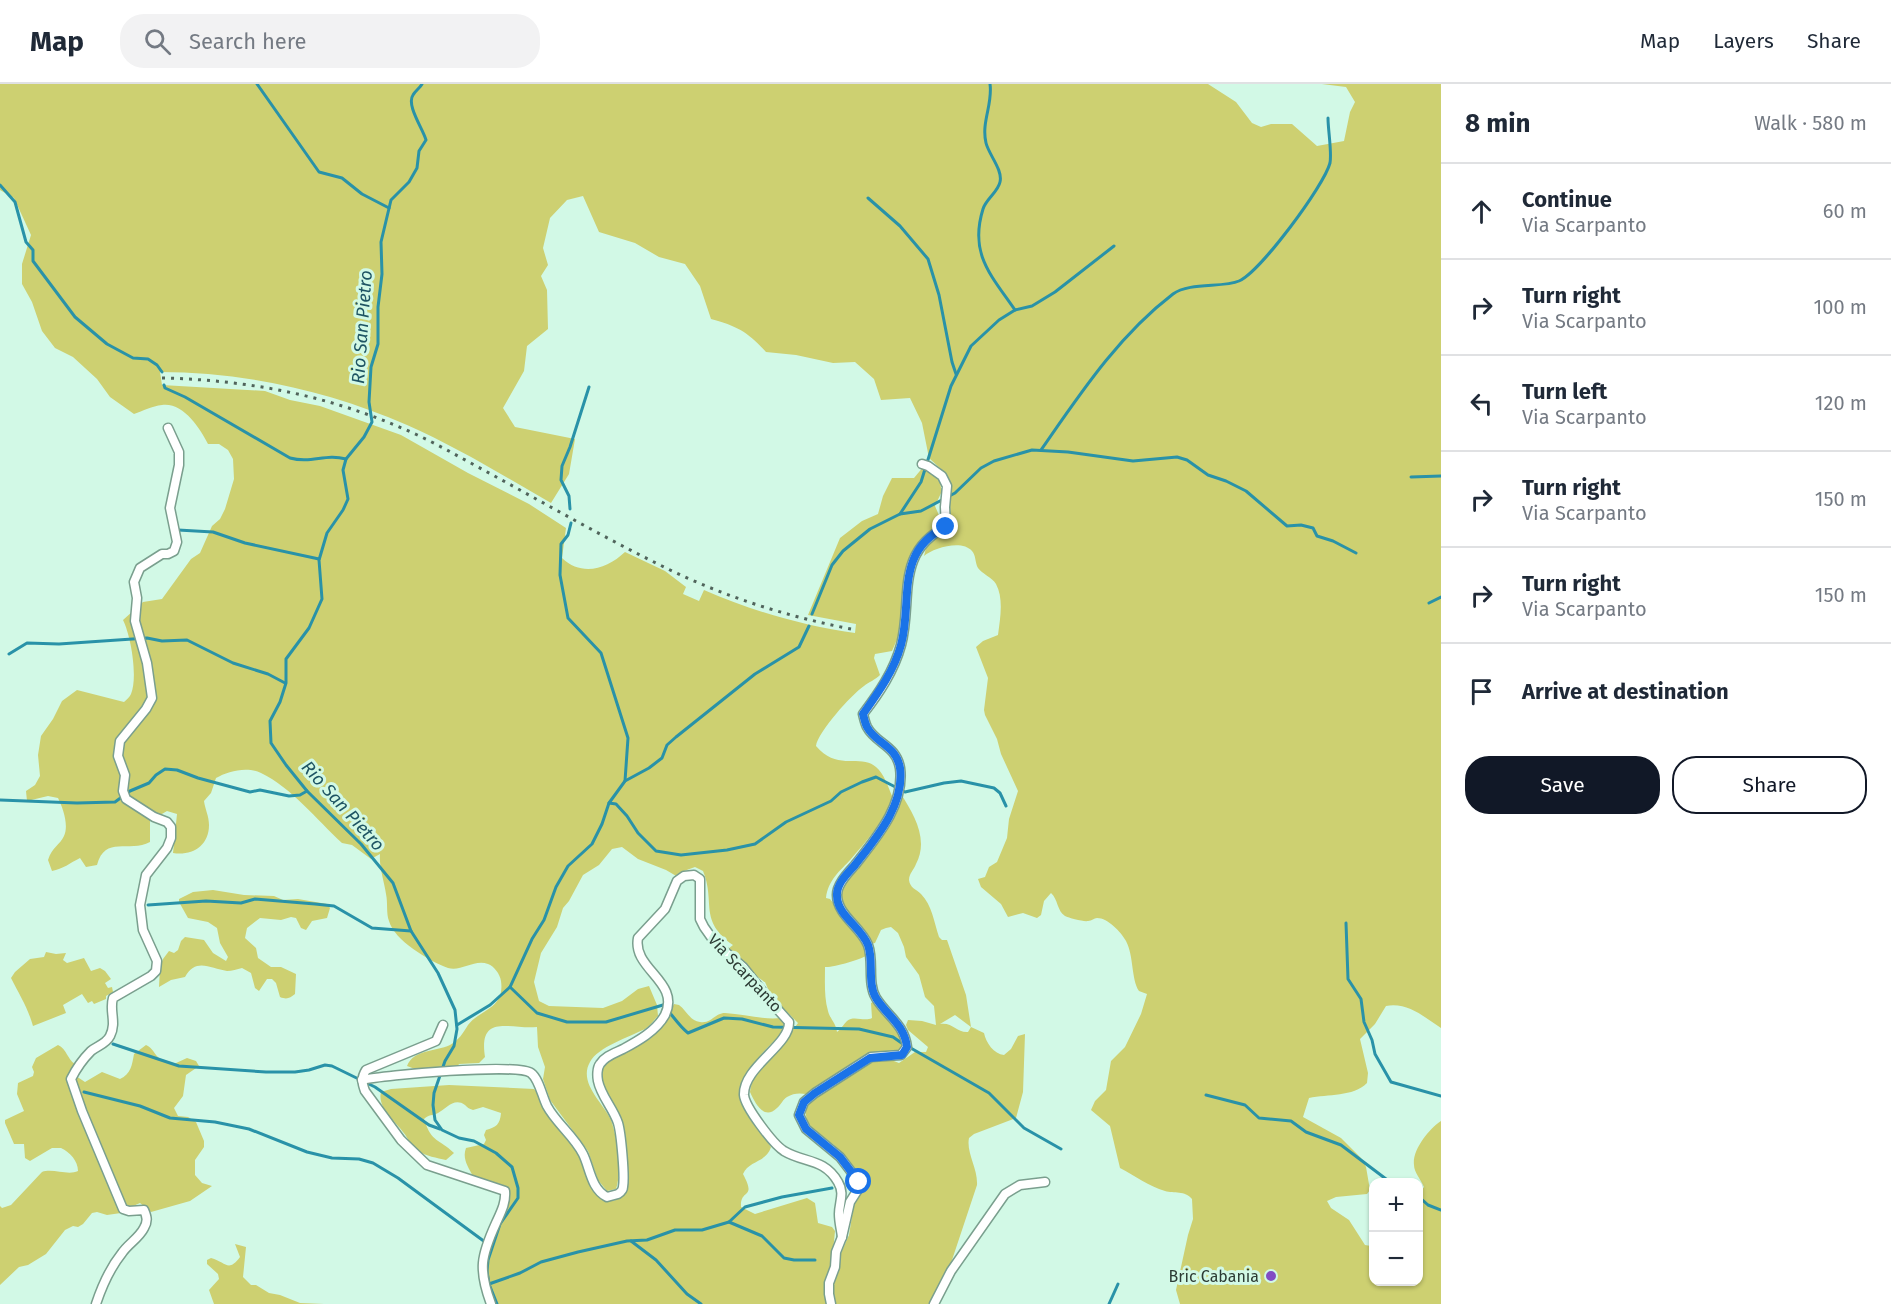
<!DOCTYPE html>
<meta charset="utf-8">
<style>
body{margin:0;font-family:"Fira Sans",sans-serif;background:#f2f2f3;color:#1f2937}
.controls{position:absolute;right:18px;bottom:18px;display:grid;overflow:hidden;border-radius:12px;box-shadow:0 2px 4px #0004}
.controls button{width:54px;height:54px;display:grid;place-items:center;padding:0;border:0;border-bottom:2px solid #e0e1e3;background:#fff;color:#1f2937;font:30px sans-serif}
.stop{position:absolute;width:18px;height:18px;margin:-14px;border:4px solid #1a73e8;border-radius:50%;background:#fff}
.stop.end{background:#1a73e8;border-color:#fff;box-shadow:0 2px 6px #0008}
.list{margin:0;padding:0;list-style:none}
h2{display:flex;justify-content:space-between;align-items:center;height:78px;margin:0;padding:0 24px;font-size:26px}
h2 small{font-size:20px;font-weight:400;color:#747a83}
.list li{display:grid;grid-template-columns:39px 1fr auto;gap:18px;align-items:center;box-sizing:border-box;height:96px;padding:0 24px;border-top:2px solid #e0e1e3}
.list b{display:block;font-size:22px;white-space:nowrap}
.list p{margin:0;font-size:20px;white-space:nowrap;color:#747a83}
.list em{font-size:20px;font-style:normal;color:#747a83}
.actions{display:flex;gap:12px;padding:18px 24px}
.actions a{flex:1;padding:14px 0;border:2px solid #111827;border-radius:24px;text-align:center;font-size:21px;color:#111827}
.actions .main{background:#111827;color:#fff}
.icon{flex:none;width:33px;height:33px;fill:none;stroke:currentColor;stroke-width:2;stroke-linecap:round;stroke-linejoin:round}
.map{position:relative;flex:none;width:1441px;height:1220px;overflow:hidden}
header{display:flex;align-items:center;gap:36px;box-sizing:border-box;height:84px;padding:0 30px;background:#fff;border-bottom:2px solid #e0e1e3}
header strong{font-size:28px}
nav{display:flex;gap:33px;margin-inline-start:auto;font-size:21px}
.search{width:420px;height:54px;background:#f2f2f3;display:flex;align-items:center;gap:15px;box-sizing:border-box;padding:0 21px;border-radius:24px;color:#747a83;font-size:22px}
main{display:flex}
aside{flex:1;background:#fff}
.map>svg:first-child{display:block}
</style>
<header>
<strong>Map</strong>
<div class="search"><svg class="icon" aria-label="search" viewBox="0 0 24 24"><circle cx="10" cy="10" r="6"/><path d="M15 15l6 6"/></svg>Search here</div>
<nav><a>Map</a><a>Layers</a><a>Share</a></nav>
</header>
<main>
<div class="map">
<svg width="1441" height="1220" viewBox="0 0 1441 1220">
<rect width="100%" height="100%" fill="#d2f9e6"/>
<!-- green -->
<g fill="#cdd071" fill-rule="evenodd">
<path d="M 0,0 L 1208,0 L 1236,18 L 1252,39 L 1261,43 L 1271,40 L 1292,40 L 1317,62 L 1344,57 L 1350,28 L 1355,18 L 1346,3 L 1322,0 L 1441,0 L 1441,944 C 1424,933 1408,918 1386,922 L 1375,940 L 1360,955 L 1368,989 L 1367,999 C 1353,1013 1328,1010 1309,1014 L 1303,1033 L 1341,1054 L 1361,1074 L 1366,1083 L 1370,1106 L 1367,1110 L 1336,1113 L 1327,1117 L 1331,1124 L 1349,1136 L 1365,1161 L 1371,1162 L 1373,1160 L 1374,1198 L 1418,1198 L 1419,1109 L 1424,1103 C 1421,1096 1414,1088 1414,1081 C 1412,1066 1429,1045 1441,1037 L 1441,1220 L 1180,1220 L 1176,1206 L 1188,1151 L 1193,1135 L 1192,1115 C 1185,1106 1174,1110 1165,1107 C 1149,1102 1135,1092 1120,1084 L 1110,1042 L 1091,1026 L 1095,1017 L 1106,1006 L 1111,977 L 1125,963 L 1141,930 L 1147,910 L 1139,907 C 1131,895 1134,872 1126,857 C 1121,848 1108,834 1097,834 C 1094,834 1092,837 1088,837 C 1084,838 1069,834 1065,832 C 1057,827 1058,815 1051,809 L 1044,817 L 1041,831 L 1037,834 L 1023,829 L 1008,833 L 1001,820 L 981,803 L 978,795 L 985,793 L 989,783 L 997,778 L 1007,754 L 1009,735 L 1018,707 L 1001,670 L 997,655 L 985,631 L 984,626 L 988,594 L 976,563 L 983,557 L 998,551 C 1000,535 1004,515 996,500 C 992,493 982,490 978,484 C 975,479 976,471 972,467 C 962,455 933,464 924,472 L 927,460 L 949,446 L 951,436 L 948,396 L 943,387 L 929,374 L 922,339 L 910,314 L 881,316 L 874,295 L 855,278 L 833,279 L 796,271 L 766,268 C 748,248 737,242 711,235 L 700,202 L 685,180 L 659,173 L 635,159 L 599,148 L 583,112 L 567,116 L 550,134 L 543,164 L 548,181 L 541,192 L 547,206 L 548,245 L 527,262 L 524,287 L 503,324 L 515,343 L 575,355 L 569,390 L 551,419 C 504,392 457,363 407,341 C 329,307 244,288 160,288 L 162,301 L 265,307 L 290,316 L 320,322 L 401,351 L 468,389 L 529,420 L 566,444 L 562,474 C 582,493 607,485 625,468 L 665,487 L 686,503 L 683,510 L 699,517 L 704,506 C 752,527 804,542 855,549 L 856,540 L 808,531 L 840,454 L 862,437 L 878,430 L 883,412 L 892,394 L 914,394 L 924,382 L 938,392 L 942,407 L 935,422 L 941,436 L 940,440 L 923,454 L 915,464 L 909,478 L 902,514 L 902,544 L 892,567 L 875,570 L 874,574 L 880,591 C 875,596 869,598 864,602 C 851,611 818,648 816,662 C 838,688 860,669 876,683 C 884,690 888,702 892,712 C 889,732 864,760 851,775 C 840,787 828,796 826,814 L 830,815 L 862,854 L 868,871 C 862,875 832,884 825,883 C 825,898 824,913 828,927 C 830,935 836,939 837,948 C 841,945 844,940 847,937 C 854,931 864,938 872,934 L 871,919 L 875,917 L 905,959 L 900,966 L 866,970 L 806,1010 C 800,1009 793,1009 787,1013 C 783,1015 781,1021 777,1024 C 764,1037 755,1019 750,1008 C 753,981 783,961 798,939 L 771,912 L 765,898 C 761,897 734,871 728,865 L 733,861 C 698,836 716,819 703,787 L 695,783 L 684,787 L 678,793 L 666,786 L 638,775 L 622,763 L 612,765 L 599,781 L 583,791 L 569,817 L 563,824 L 557,843 L 541,869 L 534,898 L 539,917 L 549,922 L 603,924 L 622,917 L 638,905 L 649,902 L 657,921 L 658,932 C 654,936 650,942 645,945 C 629,953 598,963 590,978 C 578,999 603,1018 611,1036 C 617,1052 622,1088 616,1105 L 607,1107 L 598,1096 L 588,1067 L 550,1016 L 543,995 L 545,983 L 538,963 L 537,943 C 511,946 478,928 485,973 L 479,979 L 459,980 L 455,987 L 415,985 L 407,982 C 414,965 435,968 450,961 C 459,956 463,949 468,941 C 480,925 505,925 501,897 C 500,890 494,882 488,880 C 474,875 461,888 448,884 C 429,877 394,856 389,837 C 386,829 388,819 386,810 C 384,796 379,784 380,770 L 371,775 L 352,761 L 342,759 C 316,735 292,704 261,689 C 247,682 228,687 216,694 L 211,709 L 204,717 C 205,725 209,732 209,741 C 209,762 192,772 173,769 L 177,730 L 167,727 L 150,737 L 150,758 C 129,769 105,751 97,781 L 86,783 L 80,774 C 70,779 63,785 52,787 L 48,776 C 52,763 60,761 64,752 C 69,741 63,724 58,714 L 48,712 L 27,717 L 26,707 L 35,701 L 40,692 L 38,671 L 41,652 L 53,635 L 62,617 L 77,606 L 124,618 C 127,615 130,613 131,610 C 138,593 131,552 123,536 L 143,518 L 162,515 L 191,475 L 200,469 L 212,442 L 220,435 L 225,425 L 234,395 L 233,375 L 228,366 L 219,360 L 208,360 C 200,344 183,318 162,321 C 152,322 143,327 134,330 L 110,313 L 97,295 L 73,273 L 55,264 L 42,247 L 32,218 L 22,200 L 22,180 L 31,151 L 14,114 L 0,106 Z"/>
<path d="M 901,710 C 914,731 929,755 916,780 C 914,786 909,789 909,796 C 910,804 916,805 921,810 C 932,821 934,838 939,853 L 942,856 L 947,856 L 966,911 L 971,943 L 984,949 C 986,959 994,970 1004,971 L 1011,965 L 1018,952 L 1025,950 L 1023,1008 L 1016,1034 L 974,1050 L 969,1054 C 966,1069 978,1084 977,1101 L 949,1185 L 932,1220 L 835,1220 L 832,1201 L 840,1179 L 841,1169 L 849,1151 L 854,1120 L 862,1105 L 863,1098 L 860,1091 L 834,1061 L 813,1045 L 807,1038 L 805,1025 L 811,1017 L 868,979 L 886,974 L 899,979 L 915,968 L 926,968 L 928,963 L 908,946 L 906,941 L 908,936 L 922,937 L 936,941 L 934,922 L 925,913 L 919,891 L 906,873 L 904,863 L 898,849 L 891,843 L 886,844 L 881,846 L 875,859 L 870,860 C 863,850 843,828 841,818 C 835,789 900,744 901,710 ZM 955,931 L 971,943 L 968,948 C 957,949 953,938 940,940 Z"/>
<path d="M 213,806 L 244,811 L 274,812 L 283,816 L 298,815 L 327,820 L 330,824 L 327,834 L 312,837 L 306,846 L 301,844 L 296,834 L 291,833 L 281,836 L 260,834 L 247,844 L 245,854 L 256,864 L 258,874 L 271,883 L 281,883 L 296,890 L 295,910 C 290,914 287,916 280,913 L 276,899 L 272,895 L 267,895 L 259,907 L 255,904 L 251,889 L 242,884 C 237,885 232,887 227,887 C 211,885 196,873 185,893 L 171,896 L 159,903 L 160,883 L 163,875 L 169,867 L 174,869 L 178,866 L 181,857 L 185,853 L 204,856 L 213,869 L 226,877 L 228,873 L 220,859 L 217,844 L 208,838 L 188,834 L 179,818 L 179,815 L 193,808 Z"/>
<path d="M 46,868 L 56,870 L 66,869 L 63,876 L 67,879 L 84,874 L 91,887 L 100,884 L 105,887 L 111,895 L 105,899 L 108,904 L 112,903 L 113,908 L 106,912 L 106,915 L 94,920 L 92,917 L 88,919 L 82,910 L 63,921 L 66,929 L 33,942 C 28,924 19,910 11,894 L 15,888 L 30,875 L 44,873 Z"/>
<path d="M 674,920 L 679,921 C 686,926 690,937 700,938 C 711,940 715,929 725,929 C 744,930 762,936 781,934 L 785,938 L 783,950 C 764,964 732,999 744,1024 C 750,1038 763,1051 771,1063 C 766,1079 749,1076 743,1090 C 757,1116 740,1104 741,1123 L 755,1130 L 807,1114 L 815,1119 L 818,1139 L 832,1143 L 835,1147 L 828,1220 L 494,1220 L 484,1185 L 507,1105 L 503,1101 L 473,1092 C 468,1083 462,1074 466,1064 L 484,1060 L 486,1056 L 484,1051 L 486,1046 C 496,1043 500,1041 501,1029 L 483,1023 L 473,1026 C 469,1025 467,1023 465,1021 C 454,1013 446,1025 438,1029 C 432,1032 429,1030 424,1035 C 432,1060 439,1054 454,1069 L 446,1076 C 437,1074 426,1072 418,1067 C 410,1062 409,1055 403,1048 C 395,1037 377,1024 381,1008 L 391,1005 L 449,1001 L 534,1005 C 539,1010 540,1016 544,1021 C 554,1035 567,1048 575,1063 C 585,1080 595,1138 626,1109 C 628,1094 626,1048 621,1035 C 613,1015 596,1002 603,979 L 650,955 L 665,938 Z"/>
<path d="M 58,961 C 67,965 67,975 75,980 L 76,992 L 85,998 L 102,988 L 120,995 C 131,990 132,981 134,970 L 146,961 C 153,964 154,970 160,975 C 163,978 170,979 174,980 L 187,974 L 196,977 L 199,982 L 186,991 L 183,1012 L 174,1024 L 178,1032 L 188,1033 L 196,1038 L 204,1057 L 204,1063 L 195,1076 L 195,1091 L 202,1099 L 212,1102 L 190,1117 L 151,1128 L 140,1119 L 131,1123 L 124,1120 L 118,1123 L 121,1129 L 107,1131 L 97,1128 L 92,1129 L 83,1140 L 78,1143 L 73,1142 L 65,1146 L 46,1170 L 28,1181 L 19,1183 L 0,1201 L 0,1122 L 2,1124 L 11,1121 L 42,1088 C 53,1084 68,1092 78,1087 C 78,1077 70,1068 61,1064 L 52,1064 L 30,1077 L 25,1074 L 24,1060 L 14,1060 L 5,1039 L 5,1036 L 24,1027 L 17,1010 L 18,999 L 33,992 L 34,988 L 32,983 L 36,974 Z"/>
<path d="M 235,1160 L 246,1163 L 243,1193 L 251,1201 L 256,1201 L 269,1209 L 280,1211 L 300,1219 L 324,1220 L 214,1220 L 209,1206 L 219,1195 L 218,1190 L 207,1180 L 207,1176 L 211,1174 C 226,1178 228,1189 240,1173 Z"/>
</g>
<g fill="none" stroke-linecap="round" stroke-linejoin="round">
<!-- stream -->
<g stroke="#2992a8" stroke-width="3">
<polyline points="257,0 319,88 342,94 362,110 389,124"/>
<path d="M 422,0 C 420,4 415,7 413,11 C 406,21 423,45 426,56 L 419,67 L 417,84 L 409,98 L 391,116 L 381,158 L 382,190 L 378,223 L 378,260 L 371,283 L 369,318 L 372,338 L 364,353 L 346,375 L 343,386 L 348,415 L 343,426 L 327,449 L 319,476 L 322,515 L 309,544 L 286,575 L 286,599 L 280,618 L 270,637 L 271,659 L 286,681 L 307,707 L 361,760 L 393,799 L 411,847 L 438,889 L 455,926 L 457,945 L 454,962 L 445,977 L 434,1009 L 433,1021 L 435,1036 L 442,1046 L 459,1054 L 474,1057 L 496,1069 L 512,1083 L 518,1104 L 518,1114 L 500,1140 L 488,1176 L 487,1187 L 489,1200 L 497,1220"/>
<path d="M 990,0 C 993,20 981,38 986,59 C 989,71 1003,86 1000,98 C 998,108 986,115 983,125 C 969,170 991,191 1015,226"/>
<polyline points="0,101 15,118 26,158 33,166 33,177 75,233 107,260 133,274 148,275 157,281 162,288"/>
<polyline points="868,114 900,142 928,175 939,211 952,278 956,290"/>
<path d="M 164,301 L 165,304 L 185,313 L 290,374 C 312,380 325,369 346,375"/>
<path d="M 1041,366 C 1080,310 1118,252 1173,210 C 1189,198 1223,204 1239,197 C 1260,188 1324,102 1330,79 C 1332,68 1328,46 1328,34"/>
<polyline points="1411,393 1441,392"/>
<polyline points="570,425 569,412 561,396 562,382 570,363 589,303"/>
<polyline points="900,430 921,427 955,409 981,384 994,377 1032,366 1068,368 1133,377 1177,373 1187,376 1208,391 1226,397 1246,407 1287,442 1301,441 1313,444 1317,452 1333,457 1356,469"/>
<polyline points="571,439 568,451 561,460 560,491 568,534 601,569 628,654 625,697"/>
<polyline points="178,446 213,448 245,459 319,475"/>
<polyline points="1429,519 1441,513"/>
<polyline points="812,530 832,481 843,467 870,445 900,430 921,398 951,302 971,262 999,236 1015,226 1032,222 1055,208 1114,162"/>
<polyline points="9,570 27,559 59,560 147,554 162,557 187,556 233,579 268,590 285,599"/>
<polyline points="0,716 77,719 115,718 130,707 149,699 156,691 165,685 177,686 198,694 250,708 260,706 289,712 300,711 307,707"/>
<polyline points="609,719 616,720 627,732 638,749 656,767 681,771 727,766 755,760 786,738 831,717 841,708 862,698 876,693 905,708 944,699 961,697 994,704 1000,709 1006,722"/>
<polyline points="148,821 206,817 241,819 255,815 315,820 334,822 372,844 411,847"/>
<polyline points="1346,839 1348,895 1361,915 1364,938 1372,956 1375,970 1391,998 1441,1012"/>
<path d="M 510,903 L 537,929 L 567,938 L 606,938 L 663,921 C 672,930 678,941 688,949 L 724,934 L 742,935 L 773,943 L 859,945 L 893,953 L 903,960"/>
<polyline points="457,941 490,921 510,903 532,855 544,836 556,803 568,782 592,760 602,740 609,719 625,697 649,684 662,674 667,661 676,653 755,590 799,563 809,542"/>
<polyline points="113,960 179,982 266,988 295,988 309,986 325,981 332,982 375,1003 429,1041 440,1045"/>
<polyline points="909,963 989,1009 1024,1044 1061,1065"/>
<polyline points="84,1008 140,1022 170,1034 215,1038 249,1045 307,1068 332,1074 359,1075 373,1079 398,1094 485,1158"/>
<polyline points="1206,1011 1245,1021 1259,1034 1291,1037 1306,1048 1341,1061 1390,1098"/>
<polyline points="1418,1112 1428,1121 1441,1126"/>
<polyline points="729,1138 745,1123 782,1113 832,1104"/>
<polyline points="631,1157 656,1176 687,1210 701,1220"/>
<polyline points="489,1200 520,1189 541,1178 578,1168 627,1157 647,1156 675,1146 702,1146 729,1138 762,1152 784,1174 794,1176 815,1176"/>
<polyline points="1109,1220 1118,1200"/>
</g>
<!-- minor casing -->
<g stroke="#7a9f8e" stroke-width="11">
<g id="minor">
<path d="M 443,941 L 436,957 L 366,986 C 361,994 362,999 365,1007 L 401,1056 L 427,1081 L 505,1107 C 506,1119 501,1128 496,1139 C 481,1172 478,1185 491,1220"/>
<path d="M 362,996 C 384,991 517,979 531,989 C 539,995 542,1012 547,1022 C 556,1039 574,1052 583,1070 C 590,1084 591,1105 607,1113 L 618,1110 C 621,1108 623,1106 623,1103 C 625,1092 621,1049 618,1039 C 613,1024 601,1012 598,997 C 597,992 597,984 600,980 C 605,972 615,969 623,965 C 638,957 656,947 665,931 C 681,898 632,885 638,854 L 665,825 L 677,797 L 684,792 L 694,791 L 700,795 L 700,835 L 704,843 L 716,860 L 743,883 L 771,918 L 789,938 C 790,961 743,983 744,1011 C 745,1023 773,1060 784,1067 C 804,1079 824,1074 838,1098 C 845,1110 839,1118 839,1130 C 839,1138 841,1145 842,1153"/>
<path d="M 96,1220 C 102,1202 110,1184 122,1169 C 128,1160 139,1154 144,1144 C 148,1137 147,1133 144,1126 L 129,1127 L 123,1125 L 82,1027 L 71,995 C 76,985 83,975 91,967 C 97,962 106,960 110,952 C 117,938 109,927 113,914 L 151,892 L 156,887 L 157,877 L 143,846 L 140,821 L 146,791 L 167,764 L 171,754 L 171,743 L 167,738 L 154,733 L 126,715 L 123,707 L 125,691 L 118,672 L 120,657 L 146,625 L 152,614 L 147,579 L 135,537 L 137,514 L 134,498 L 140,484 L 162,470 L 168,470 L 174,467 L 177,458 L 170,424 L 179,381 L 179,368 L 168,344"/>
<path d="M 831,1220 L 829,1210 L 829,1199 L 835,1183 L 836,1168 L 842,1153 L 850,1118 L 857,1107 L 859,1098 L 840,1073 L 806,1045 L 799,1031 L 804,1018 L 815,1009 L 871,973 L 901,971 L 907,963 C 904,940 888,933 876,914 C 867,899 874,877 868,861 C 861,843 837,831 837,811 C 837,800 848,789 855,781 C 876,754 905,721 900,684 C 896,661 876,660 867,643 C 865,639 864,634 863,630 C 879,609 894,587 901,561 C 913,517 894,468 946,443 L 945,423 L 947,402 L 942,392 L 928,382 L 922,380"/>
<polyline points="934,1220 951,1187 1005,1110 1020,1101 1045,1098"/>
</g>
</g>
<!-- minor -->
<use href="#minor" stroke="#fff" stroke-width="8"/>
<!-- rail -->
<path stroke="#50645b" stroke-width="3" stroke-dasharray="3 6" stroke-linecap="butt" d="M 162,294 C 250,296 332,312 413,349 C 435,359 456,371 478,383 C 539,416 599,451 662,482 C 722,512 785,532 851,545"/>
</g>
<g fill="none" stroke-linecap="round" stroke-linejoin="round">
<!-- route -->
<path stroke="#1a73e8" stroke-width="8" d="M 859,1098 L 840,1073 L 806,1045 L 799,1031 L 804,1018 L 815,1009 L 870,974 L 902,971 L 907,963 C 904,940 888,933 876,914 C 867,899 874,877 868,861 C 861,843 837,831 837,812 C 836,800 848,789 855,781 C 876,754 905,721 900,684 C 896,661 876,660 867,643 C 865,639 864,634 863,630 C 878,609 894,587 901,561 C 913,518 894,467 946,443"/>
</g>
<!-- markers -->
<circle fill="#824dc4" stroke="#d2f9e6" stroke-width="2" cx="1271" cy="1192" r="6"/>
<g text-anchor="middle" dominant-baseline="central" stroke-width="6" stroke-linejoin="round" paint-order="stroke">
<!-- street labels -->
<g font-size="16" fill="#2c3b34" stroke="#d2f9e6">
<text transform="translate(745 889) rotate(47)">Via Scarpanto</text>
</g>
<!-- poi labels -->
<g font-size="16" fill="#2c3b34" stroke="#d2f9e6" text-anchor="end">
<text x="1259" y="1192">Bric Cabania</text>
</g>
<!-- water labels -->
<g font-size="18" font-style="italic" fill="#1e5463" stroke="#d2f9e6">
<text transform="translate(362 243) rotate(-86)">Rio San Pietro</text>
<text transform="translate(343 722) rotate(48)">Rio San Pietro</text>
</g>
</g>
</svg>
<div class="controls">
<button>+</button>
<button>−</button>
</div>
<div class="stop" style="left:859px;top:1098px"></div>
<div class="stop end" style="left:946px;top:443px"></div>
</div>
<aside>
<h2>8 min<small>Walk · 580 m</small></h2>
<ul class="list">
<li><svg class="icon" aria-label="ahead" viewBox="0 0 24 24"><path d="M12 20V5M6 11l6-6 6 6"/></svg><div><b>Continue</b><p>Via Scarpanto</p></div><em>60 m</em></li>
<li><svg class="icon" aria-label="right" viewBox="0 0 24 24"><path d="M7 20v-9h11M14 6l5 5-5 5"/></svg><div><b>Turn right</b><p>Via Scarpanto</p></div><em>100 m</em></li>
<li><svg class="icon" aria-label="left" viewBox="0 0 24 24"><path d="M17 20v-9H6M10 6l-5 5 5 5"/></svg><div><b>Turn left</b><p>Via Scarpanto</p></div><em>120 m</em></li>
<li><svg class="icon" aria-label="right" viewBox="0 0 24 24"><path d="M7 20v-9h11M14 6l5 5-5 5"/></svg><div><b>Turn right</b><p>Via Scarpanto</p></div><em>150 m</em></li>
<li><svg class="icon" aria-label="right" viewBox="0 0 24 24"><path d="M7 20v-9h11M14 6l5 5-5 5"/></svg><div><b>Turn right</b><p>Via Scarpanto</p></div><em>150 m</em></li>
<li><svg class="icon" aria-label="arrive" viewBox="0 0 24 24"><path d="M6 21V4h12l-3 4 3 4H6"/></svg><div><b>Arrive at destination</b></div></li>
</ul>
<div class="actions"><a class="main">Save</a><a>Share</a></div>
</aside>
</main>
